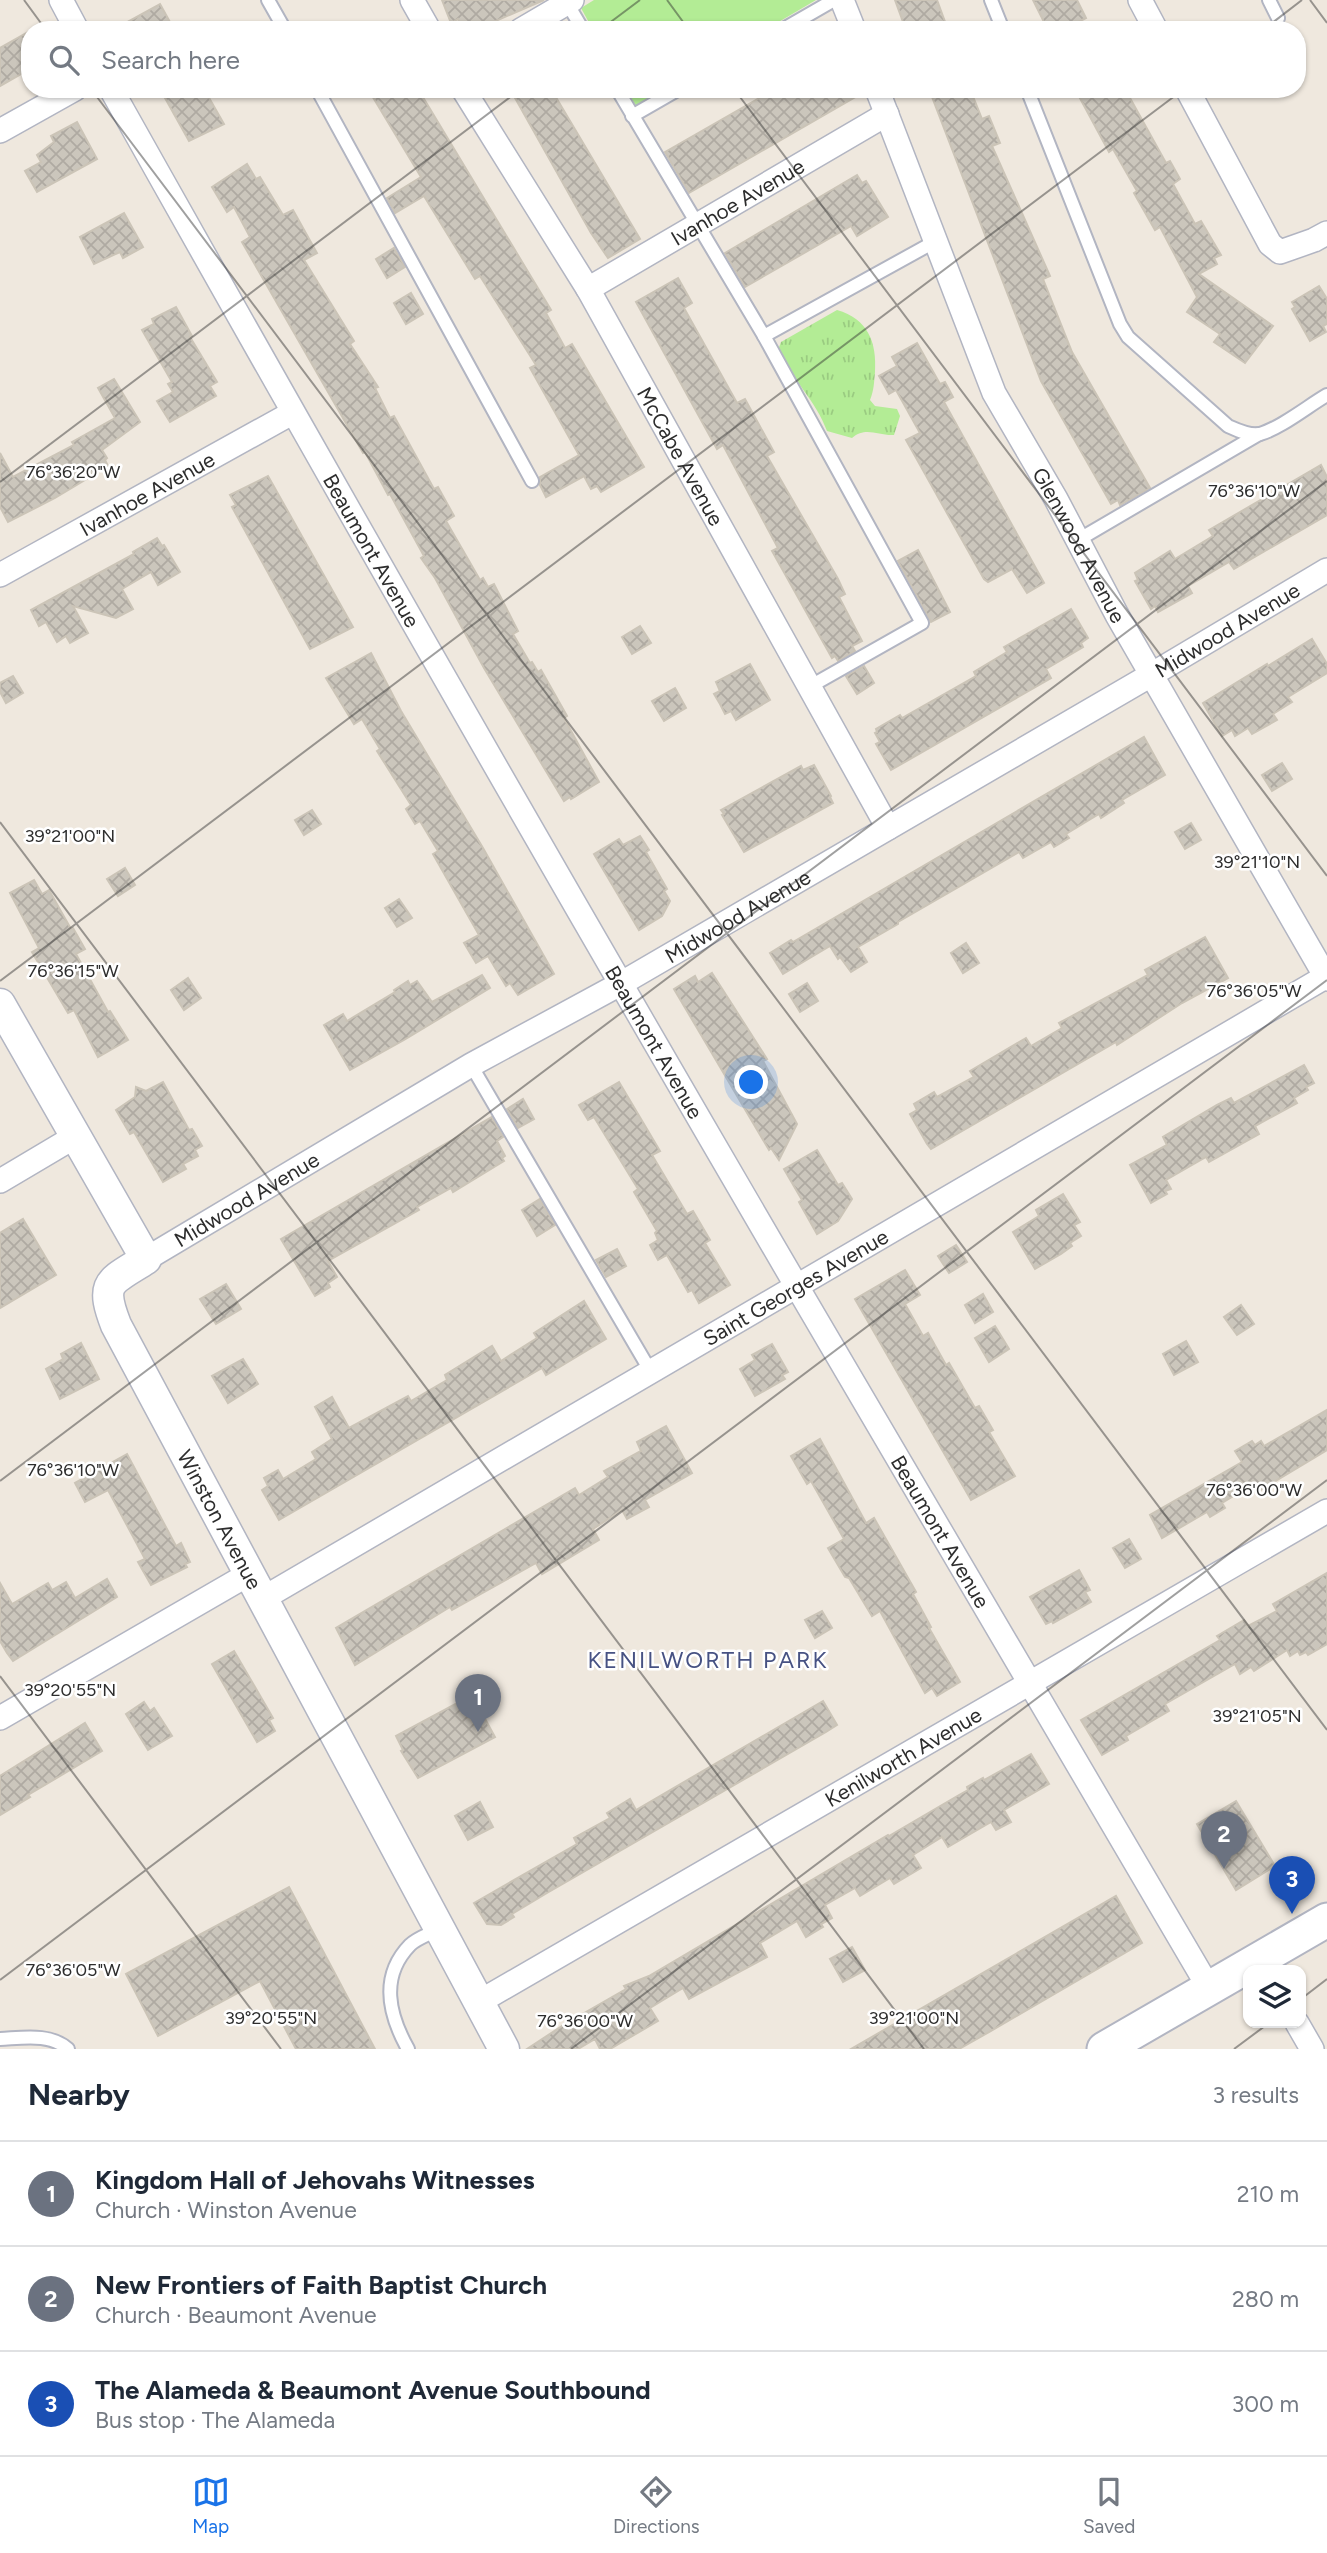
<!DOCTYPE html>
<meta charset="utf-8">
<style>
body{margin:0;font-family:Figtree,sans-serif;background:#f2f2f3;color:#1f2937}
.controls{position:absolute;right:21px;bottom:21px;display:grid;overflow:hidden;border-radius:14px;box-shadow:0 2px 5px #0004}
.controls button{width:63px;height:63px;display:grid;place-items:center;padding:0;border:0;border-bottom:2px solid #e0e1e3;background:#fff;color:#1f2937;font:35px sans-serif}
.you{position:absolute;left:752px;top:1083px;width:24px;height:24px;margin:-18px;border:5px solid #fff;border-radius:50%;background:#1a73e8;box-shadow:0 0 0 10px #1a73e833}
.badge{display:grid;place-items:center;width:46px;height:46px;border-radius:50%;background:#1a73e8;color:#fff;font-size:23px;font-weight:700}
.pin{position:absolute;translate:-50% -58px;filter:drop-shadow(0 2px 4px #0008)}
.pin::after{content:'';position:absolute;top:37px;width:24px;height:21px;background:inherit;clip-path:polygon(0 0,100% 0,50% 100%)}
.list{margin:0;padding:0;list-style:none}
h2{display:flex;justify-content:space-between;align-items:center;height:91px;margin:0;padding:0 28px;font-size:30px}
h2 small{font-size:23px;font-weight:400;color:#747a83}
.list li{display:grid;grid-template-columns:46px 1fr auto;gap:21px;align-items:center;box-sizing:border-box;height:105px;padding:0 28px;border-top:2px solid #e0e1e3}
.list b{display:block;font-size:26px;white-space:nowrap}
.list p{margin:0;font-size:23px;white-space:nowrap;color:#747a83}
.list em{font-size:23px;font-style:normal;color:#747a83}
.icon{flex:none;width:38px;height:38px;fill:none;stroke:currentColor;stroke-width:2;stroke-linecap:round;stroke-linejoin:round}
.map{position:relative;flex:none;width:1327px;height:2049px;overflow:hidden}
.search{position:absolute;background:#fff;box-shadow:0 2px 5px #0004;left:21px;right:21px;top:21px;height:77px;display:flex;align-items:center;gap:18px;box-sizing:border-box;padding:0 24px;border-radius:28px;color:#747a83;font-size:26px}
.sheet{height:406px;background:#fff}
nav{display:flex;justify-content:space-around;align-items:center;box-sizing:border-box;height:98px;border-top:2px solid #e0e1e3;background:#fff;font-size:19px;color:#747a83}
nav a{display:grid;justify-items:center;gap:4px}
nav .on{color:#1a73e8}
.map>svg:first-child{display:block}
</style>
<div class="map">
<svg width="1327" height="2049" viewBox="0 0 1327 2049">
<defs>
<pattern id="grass-tufts" width="24" height="20" patternUnits="userSpaceOnUse" patternTransform="scale(1.75)"><rect width="24" height="20" fill="#b3ec95"/><path d="M3 7l-1-3M5 7V3M7 7l1-3M15 17l-1-3M17 17v-4M19 17l1-3" fill="none" stroke="#9acb81"/></pattern>
<pattern id="building-cross-hatch" width="8" height="8" patternUnits="userSpaceOnUse" patternTransform="scale(1.75)"><rect width="8" height="8" fill="#cbc6bc"/><path d="M0 0l8 8M0 8l8-8" fill="none" stroke="#afaaa2"/></pattern>
</defs>
<rect width="100%" height="100%" fill="#efe8de"/>
<!-- grass -->
<path fill="url(#grass-tufts)" d="M 837,310 C 868,319 877,342 875,372 C 874,383 874,390 870,400 L 875,406 L 897,409 L 900,416 L 894,435 C 878,436 866,426 852,438 L 827,431 C 816,401 792,379 778,350 L 781,342 Z"/>
<!-- park -->
<g fill="#b3ec95">
<polygon points="594,0 816,0 765,30 593,30 581,8"/>
<polygon points="626,89 664,89 636,106"/>
</g>
<!-- building -->
<g fill="url(#building-cross-hatch)" stroke="#cbc4b7" stroke-width="2">
<polygon points="442,0 544,0 475,30 463,30 458,19 451,23"/>
<polygon points="895,0 937,0 948,30 906,30"/>
<polygon points="1033,0 1077,0 1086,18 1080,21 1084,30 1048,30"/>
<polygon points="160,4 171,24 161,30 113,30"/>
<polygon points="30,31 30,69 0,86 0,48"/>
<polygon points="160,89 204,89 224,124 189,141"/>
<polygon points="368,89 418,89 551,310 546,313 565,348 572,344 644,467 601,492 597,486 591,489 584,476 546,497 540,485 540,477 579,455 530,368 536,365 480,276 475,279 424,196 395,213 387,198 421,177"/>
<polygon points="510,89 551,89 640,239 608,258 591,233"/>
<polygon points="775,89 863,89 864,92 689,193 665,152"/>
<polygon points="929,89 970,89 982,119 989,116 1000,143 992,146 1050,276 1043,279 1072,352 1150,488 1120,505 1118,500 1111,504 1041,381"/>
<polygon points="1075,89 1125,89 1166,163 1170,161 1180,179 1173,184 1195,224 1201,221 1221,255 1214,258 1217,264 1199,274 1273,326 1245,363 1214,342 1220,334 1187,312 1197,297 1160,227 1155,230 1134,193 1137,191 1113,149 1109,152"/>
<polygon points="77,122 97,159 37,192 25,171 41,162 37,155 54,142 51,136"/>
<polygon points="247,164 256,179 260,177 283,215 293,210 317,253 304,260 354,341 350,344 378,387 375,388 390,418 394,416 434,489 438,487 454,516 446,521 480,580 483,578 488,587 494,584 518,631 513,634 530,663 532,662 538,672 541,670 567,716 564,718 599,782 571,799 570,797 564,801 484,668 435,578 421,558 424,556 390,494 388,495 365,452 363,453 242,242 250,237 234,207 227,212 212,187"/>
<polygon points="857,175 862,183 866,181 888,217 857,236 851,226 745,287 725,253"/>
<polygon points="124,213 143,247 123,258 120,252 94,264 80,237"/>
<polygon points="394,248 405,267 387,278 376,259"/>
<polygon points="678,278 692,303 684,308 737,403 745,399 774,452 767,456 838,579 845,594 839,597 862,641 852,646 855,651 838,661 835,656 832,658 772,551 778,548 723,445 717,449 636,302"/>
<polygon points="1319,286 1327,299 1327,324 1323,326 1326,332 1310,341 1292,309 1295,307 1292,302"/>
<polygon points="411,293 423,314 406,324 394,303"/>
<polygon points="176,307 192,336 190,337 217,382 210,386 216,396 170,422 157,401 173,392 168,384 172,382 142,330 154,324 152,319"/>
<polygon points="917,343 940,384 945,382 953,397 944,402 1044,583 1027,593 1012,569 988,582 984,579 906,440 920,433 896,390 889,394 879,376 897,366 892,357"/>
<polygon points="114,379 140,422 102,450 107,458 105,460 108,466 55,498 8,522 0,507 0,453 13,477 74,445 72,442 115,418 98,388"/>
<polygon points="1321,465 1327,477 1327,515 1234,569 1229,562 1188,586 1192,593 1158,612 1155,606 1151,609 1135,581 1138,580 1135,573 1170,551 1175,559 1213,536 1209,530"/>
<polygon points="268,476 353,627 310,649 232,507 236,505 230,495"/>
<polygon points="157,538 162,546 164,545 180,572 158,585 151,572 122,589 133,609 116,618 73,606 88,633 70,643 66,636 57,642 46,622 39,626 31,610 134,554 133,552"/>
<polygon points="918,550 950,612 931,622 898,561"/>
<polygon points="1071,609 1088,638 1081,643 1083,647 1046,669 1051,678 891,770 876,744 880,742 875,733 877,732 876,729 900,715 902,718 976,676 974,672 1007,652 1004,647"/>
<polygon points="640,626 651,643 632,654 622,637"/>
<polygon points="1312,639 1327,664 1327,673 1288,697 1292,702 1273,714 1277,720 1252,734 1248,728 1235,736 1232,730 1222,736 1203,703 1267,664 1268,666"/>
<polygon points="371,653 401,711 483,848 554,974 518,995 510,983 506,986 488,956 476,963 464,943 479,935 433,854 438,851 420,821 415,824 406,809 411,805 377,751 380,749 362,719 354,724 326,678"/>
<polygon points="750,664 770,700 736,720 731,711 725,714 720,704 714,694 720,691 716,682"/>
<polygon points="864,666 874,683 857,694 846,676"/>
<polygon points="13,676 23,693 6,703 0,692 0,683"/>
<polygon points="675,688 686,708 664,721 652,701"/>
<polygon points="1144,737 1165,775 1122,800 1124,803 1101,818 1099,814 1066,834 1069,838 1054,847 1051,842 1023,858 1019,852 898,922 898,924 858,947 867,962 851,972 840,957 838,959 830,946 783,974 770,953 791,940 793,942"/>
<polygon points="1282,763 1292,779 1272,791 1262,775"/>
<polygon points="814,765 831,796 830,797 833,803 744,852 722,815 724,814 721,810 801,766 803,770"/>
<polygon points="312,810 321,824 304,835 295,820"/>
<polygon points="1191,823 1201,840 1185,849 1175,832"/>
<polygon points="640,836 649,850 646,852 667,889 664,891 670,901 662,916 639,930 594,854 619,839 623,845"/>
<polygon points="125,868 135,885 118,896 107,879"/>
<polygon points="34,880 42,894 49,890 71,929 73,928 85,949 76,954 108,1012 110,1011 128,1040 98,1057 74,1010 68,1013 32,952 39,948 10,893"/>
<polygon points="399,899 412,918 397,927 385,908"/>
<polygon points="1205,937 1228,978 1182,1003 1117,1045 1116,1042 931,1149 927,1144 910,1114 917,1110 914,1104 934,1092 937,1097 974,1077 970,1071 1026,1038 1031,1046 1062,1028 1059,1023 1148,975 1145,970"/>
<polygon points="966,943 979,963 963,973 951,953"/>
<polygon points="712,973 767,1059 763,1061 797,1124 779,1160 771,1148 769,1150 674,989 695,976 698,982"/>
<polygon points="482,975 490,988 404,1040 350,1070 324,1025 343,1014 347,1021 395,992 394,990 408,981 410,985 417,981 432,1002"/>
<polygon points="188,978 201,998 184,1010 171,990"/>
<polygon points="807,983 818,1001 800,1012 789,994"/>
<polygon points="1304,1065 1314,1083 1306,1087 1308,1090 1294,1098 1297,1103 1255,1126 1259,1134 1209,1162 1206,1157 1166,1180 1171,1189 1165,1191 1167,1194 1151,1203 1130,1165 1167,1145 1163,1137 1217,1105 1231,1098 1234,1103"/>
<polygon points="163,1082 189,1130 192,1129 202,1146 195,1150 198,1156 183,1164 186,1169 163,1182 134,1132 130,1134 116,1110 135,1097 136,1087 146,1091"/>
<polygon points="619,1082 660,1151 652,1155 687,1214 693,1211 710,1240 705,1243 730,1285 699,1303 692,1290 688,1292 667,1255 658,1260 650,1245 658,1240 655,1233 657,1231 634,1192 638,1189 594,1117 588,1120 579,1105"/>
<polygon points="523,1099 534,1119 518,1128 507,1109"/>
<polygon points="492,1117 503,1137 497,1141 505,1156 502,1158 504,1161 453,1192 451,1188 417,1207 419,1210 328,1261 337,1277 328,1283 330,1287 315,1296 281,1239"/>
<polygon points="817,1150 838,1185 842,1183 852,1199 838,1221 817,1234 799,1202 802,1200 784,1169"/>
<polygon points="1063,1194 1080,1222 1074,1225 1081,1236 1070,1243 1072,1246 1061,1254 1035,1269 1013,1232 1039,1216 1036,1210"/>
<polygon points="540,1199 555,1225 537,1236 522,1210"/>
<polygon points="23,1219 56,1275 0,1308 0,1233"/>
<polygon points="956,1245 967,1262 949,1273 938,1256"/>
<polygon points="617,1249 626,1266 606,1277 596,1260"/>
<polygon points="905,1270 920,1295 905,1304 923,1336 928,1333 946,1365 949,1363 975,1408 979,1406 993,1430 989,1432 1015,1476 971,1500 855,1299"/>
<polygon points="226,1284 241,1309 216,1324 200,1299"/>
<polygon points="983,1294 993,1312 975,1323 965,1305"/>
<polygon points="584,1301 606,1339 546,1375 542,1368 279,1520 262,1490 268,1486 264,1478 278,1470 283,1479 316,1459 312,1452 332,1439 315,1407 332,1397 349,1428 408,1396 411,1401 447,1380 445,1375 492,1346 501,1361 537,1338 534,1333"/>
<polygon points="1241,1305 1254,1324 1237,1335 1224,1317"/>
<polygon points="995,1326 1009,1349 989,1362 975,1338"/>
<polygon points="1186,1341 1198,1362 1174,1375 1163,1354"/>
<polygon points="81,1343 99,1379 60,1399 46,1369 63,1359 61,1354"/>
<polygon points="772,1344 788,1372 782,1375 785,1379 755,1396 740,1369 755,1360 752,1355"/>
<polygon points="243,1359 258,1384 228,1403 212,1376"/>
<polygon points="1327,1410 1327,1450 1259,1491 1255,1483 1222,1503 1225,1508 1210,1517 1207,1512 1162,1538 1150,1515 1242,1462 1235,1451 1252,1441 1255,1445 1261,1441 1264,1446"/>
<polygon points="666,1426 692,1473 645,1500 649,1507 627,1519 622,1510 593,1529 599,1540 542,1574 536,1563 452,1610 450,1607 355,1665 336,1628 575,1488 579,1495 608,1477 604,1471 641,1451 637,1442"/>
<polygon points="820,1439 866,1523 874,1518 916,1592 913,1594 931,1627 929,1628 960,1682 937,1696 932,1688 925,1693 880,1611 872,1616 849,1578 845,1577 828,1548 844,1539 811,1481 807,1484 791,1456"/>
<polygon points="127,1454 176,1546 181,1543 190,1562 185,1564 187,1567 151,1585 138,1562 145,1559 108,1490 85,1502 75,1483"/>
<polygon points="1129,1539 1141,1559 1125,1568 1113,1548"/>
<polygon points="1079,1570 1090,1590 1085,1592 1091,1602 1053,1623 1052,1621 1046,1624 1030,1597"/>
<polygon points="1327,1573 1327,1644 1308,1655 1306,1652 1300,1655 1298,1651 1290,1656 1287,1650 1254,1671 1251,1667 1240,1674 1235,1664 1165,1704 1169,1711 1126,1736 1128,1740 1102,1755 1081,1720 1220,1640 1217,1636 1244,1620 1248,1626 1277,1611 1273,1604"/>
<polygon points="107,1579 117,1597 13,1661 7,1653 0,1641 0,1583 12,1604 48,1583 52,1590 66,1582 75,1598"/>
<polygon points="822,1611 832,1628 815,1638 805,1620"/>
<polygon points="234,1651 273,1718 269,1720 275,1731 257,1742 212,1664"/>
<polygon points="472,1695 495,1737 418,1778 401,1751 403,1750 396,1736"/>
<polygon points="823,1701 837,1725 826,1732 547,1893 512,1914 514,1917 501,1925 487,1924 474,1903 577,1844 574,1838 610,1818 607,1813 630,1799 636,1810"/>
<polygon points="144,1702 150,1711 154,1708 172,1736 148,1750 126,1714"/>
<polygon points="85,1723 102,1751 28,1795 30,1797 0,1815 0,1776"/>
<polygon points="1031,1754 1049,1784 1004,1810 1011,1822 996,1830 991,1822 948,1847 942,1837 913,1855 921,1868 894,1884 890,1878 860,1896 855,1888 825,1905 832,1918 821,1924 823,1927 806,1937 797,1921 760,1943 767,1957 689,1999 683,1988 650,2008 658,2021 610,2049 600,2049 595,2039 578,2049 527,2049 565,2024 626,1989 624,1986 649,1976 888,1835 889,1836 959,1795 968,1790 967,1787 983,1778 984,1780"/>
<polygon points="1236,1801 1275,1866 1236,1890 1197,1824"/>
<polygon points="480,1802 493,1827 468,1840 455,1816"/>
<polygon points="289,1887 375,2049 296,2049 260,1981 158,2036 126,1974"/>
<polygon points="1116,1896 1142,1943 984,2035 959,2049 851,2049"/>
<polygon points="852,1947 865,1970 843,1982 830,1959"/>
</g>
<g fill="none" stroke-linecap="round" stroke-linejoin="round">
<!-- service casing -->
<g stroke="#b2b5c2" stroke-width="16">
<g id="service">
<polyline points="268,0 285,30"/>
<polyline points="991,0 1003,30"/>
<polyline points="1269,0 1278,18"/>
<polyline points="567,3 583,30"/>
<polyline points="782,30 834,0"/>
<polyline points="317,89 532,481"/>
<polyline points="617,89 764,336 922,623 809,687"/>
<path d="M 1027,89 L 1120,324 L 1128,337 L 1228,426 C 1237,430 1249,436 1260,434 C 1281,428 1308,406 1327,395"/>
<polyline points="632,116 679,89"/>
<polyline points="764,336 936,241"/>
<polyline points="1078,540 1259,434"/>
<polyline points="471,1065 651,1372"/>
<path d="M 0,2039 C 23,2038 50,2033 68,2049"/>
<path d="M 408,2049 C 389,2015 379,1977 410,1945 C 417,1938 430,1934 439,1929"/>
</g>
</g>
<!-- minor casing -->
<g stroke="#b2b5c2" stroke-width="26">
<g id="minor">
<polyline points="61,0 77,30"/>
<polyline points="412,0 429,30"/>
<polyline points="842,0 854,30"/>
<polyline points="1140,0 1156,30"/>
<polyline points="521,30 572,0"/>
<path id="s1" d="M 111,89 C 336,490 564,888 796,1285 C 933,1520 1073,1753 1209,1988"/>
<path id="s2" d="M 463,89 L 588,289 L 888,828"/>
<path id="s3" d="M 877,89 L 994,393 L 1056,499 L 1117,615 L 1327,979"/>
<polyline points="1187,89 1270,244 1280,252 1314,240 1327,233"/>
<polyline points="0,131 75,89"/>
<path id="s4" d="M 588,289 L 887,114"/>
<path id="s5" d="M 0,575 L 292,413"/>
<polyline points="0,1181 76,1136"/>
<path id="s6" d="M 146,1259 L 471,1065 L 622,983 L 1151,675 L 1327,570"/>
<path id="s7" d="M 262,1599 L 1327,976"/>
<polyline points="0,1718 249,1574"/>
<path id="s8" d="M 479,2002 L 1327,1511"/>
<polyline points="1297,2023 1312,2049"/>
</g>
</g>
<!-- tertiary casing -->
<g stroke="#b2b5c2" stroke-width="33">
<g id="tertiary">
<path id="s9" d="M 0,1004 L 146,1259 C 110,1282 99,1281 116,1325 L 504,2049"/>
</g>
</g>
<!-- secondary casing -->
<g stroke="#b2b5c2" stroke-width="37">
<polyline id="secondary" points="1104,2049 1327,1920"/>
</g>
<!-- service -->
<use href="#service" stroke="#fff" stroke-width="12"/>
<!-- minor -->
<use href="#minor" stroke="#fff" stroke-width="23"/>
<!-- tertiary -->
<use href="#tertiary" stroke="#fff" stroke-width="30"/>
<!-- secondary -->
<use href="#secondary" stroke="#fff" stroke-width="33"/>
</g>
<!-- ticks -->
<path fill="none" stroke="#2d2d2d" stroke-width="2" stroke-opacity="0.45" d="M 24,0 L 46,30M 667,0 L 689,30M 1310,0 L 1327,23M 600,30 L 640,0M 1263,30 L 1302,0M 91,89 L 1327,1730M 734,89 L 1327,876M 0,482 L 521,89M 0,822 L 924,2049M 0,981 L 1184,89M 0,1481 L 1327,481M 0,1676 L 281,2049M 0,1980 L 1327,980M 1301,1999 L 1327,1979M 571,2049 L 1327,1480M 1234,2049 L 1269,2023"/>
<g text-anchor="middle" dominant-baseline="central" stroke-width="5" stroke-linejoin="round" paint-order="stroke">
<!-- street labels -->
<g font-size="21" fill="#2d2d2d" stroke="#fff">
<text stroke="none"><textPath href="#s4" startOffset="173">Ivanhoe Avenue</textPath></text>
<text stroke="none"><textPath href="#s2" startOffset="427">McCabe Avenue</textPath></text>
<text stroke="none"><textPath href="#s5" startOffset="168">Ivanhoe Avenue</textPath></text>
<text stroke="none"><textPath href="#s3" startOffset="500">Glenwood Avenue</textPath></text>
<text stroke="none"><textPath href="#s1" startOffset="530">Beaumont Avenue</textPath></text>
<text stroke="none"><textPath href="#s6" startOffset="1251">Midwood Avenue</textPath></text>
<text stroke="none"><textPath href="#s6" startOffset="684">Midwood Avenue</textPath></text>
<text stroke="none"><textPath href="#s1" startOffset="1097">Beaumont Avenue</textPath></text>
<text stroke="none"><textPath href="#s6" startOffset="117">Midwood Avenue</textPath></text>
<text stroke="none"><textPath href="#s7" startOffset="618">Saint Georges Avenue</textPath></text>
<text stroke="none"><textPath href="#s9" startOffset="600">Winston Avenue</textPath></text>
<text stroke="none"><textPath href="#s1" startOffset="1664">Beaumont Avenue</textPath></text>
<text stroke="none"><textPath href="#s8" startOffset="490">Kenilworth Avenue</textPath></text>
</g>
<!-- neighbourhood labels -->
<g font-size="23" letter-spacing="2" fill="#475283" stroke="#fff">
<text x="708" y="1660">KENILWORTH PARK</text>
</g>
</g>
<g font-size="18" text-anchor="middle" fill="#2d2d2d" stroke="#fff" stroke-width="5" stroke-linejoin="round" paint-order="stroke">
<text x="73" y="478">76°36'20"W</text>
<text x="1254" y="497">76°36'10"W</text>
<text x="70" y="842">39°21'00"N</text>
<text x="1257" y="868">39°21'10"N</text>
<text x="73" y="977">76°36'15"W</text>
<text x="1254" y="997">76°36'05"W</text>
<text x="73" y="1476">76°36'10"W</text>
<text x="1254" y="1496">76°36'00"W</text>
<text x="70" y="1696">39°20'55"N</text>
<text x="1257" y="1722">39°21'05"N</text>
<text x="73" y="1976">76°36'05"W</text>
<text x="271" y="2024">39°20'55"N</text>
<text x="914" y="2024">39°21'00"N</text>
<text x="585" y="2027">76°36'00"W</text>
</g>
</svg>
<div class="controls">
<button><svg class="icon" aria-label="layers" viewBox="0 0 24 24"><path d="M12 4l9 5-9 5-9-5zM3 14l9 5 9-5"/></svg></button>
</div>
<div class="you"></div>
<div class="pin badge" style="left:478px;top:1732px;background:#6b7280">1</div>
<div class="pin badge" style="left:1224px;top:1869px;background:#6b7280">2</div>
<div class="pin badge" style="left:1292px;top:1914px;background:#1a4fb4">3</div>
<div class="search"><svg class="icon" aria-label="search" viewBox="0 0 24 24"><circle cx="10" cy="10" r="6"/><path d="M15 15l6 6"/></svg>Search here</div>
</div>
<section class="sheet">
<h2>Nearby<small>3 results</small></h2>
<ul class="list">
<li><span class="badge" style="background:#6b7280">1</span><div><b>Kingdom Hall of Jehovahs Witnesses</b><p>Church · Winston Avenue</p></div><em>210 m</em></li>
<li><span class="badge" style="background:#6b7280">2</span><div><b>New Frontiers of Faith Baptist Church</b><p>Church · Beaumont Avenue</p></div><em>280 m</em></li>
<li><span class="badge" style="background:#1a4fb4">3</span><div><b>The Alameda &amp; Beaumont Avenue Southbound</b><p>Bus stop · The Alameda</p></div><em>300 m</em></li>
</ul>
</section>
<nav>
<a class="on"><svg class="icon" aria-label="map" viewBox="0 0 24 24"><path d="M3 6l6-2 6 2 6-2v14l-6 2-6-2-6 2zM9 4v14M15 6v14"/></svg>Map</a>
<a><svg class="icon" aria-label="directions" viewBox="0 0 24 24"><path d="M12 3l9 9-9 9-9-9zM9 14v-3h6M13 9l2 2-2 2"/></svg>Directions</a>
<a><svg class="icon" aria-label="saved" viewBox="0 0 24 24"><path d="M7 4h10v16l-5-4-5 4z"/></svg>Saved</a>
</nav>
